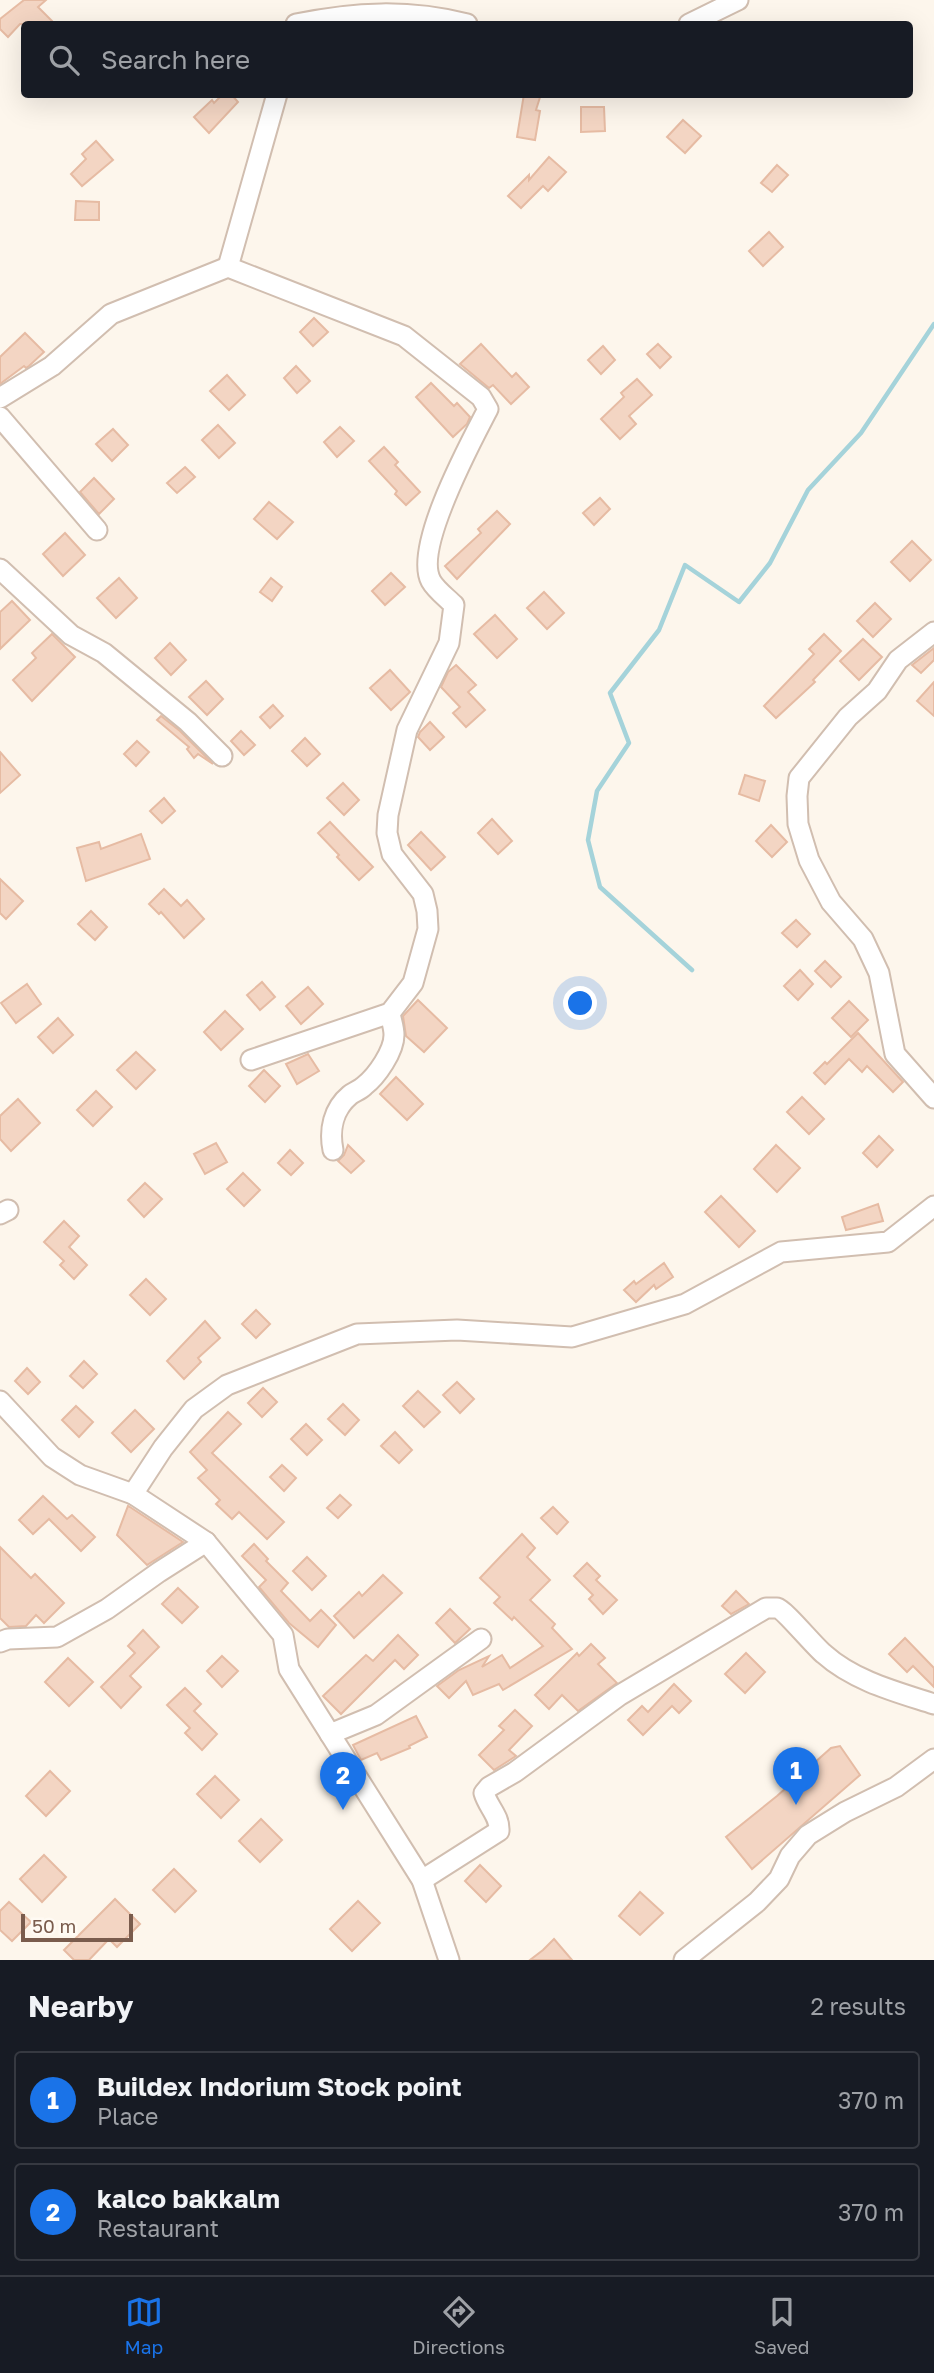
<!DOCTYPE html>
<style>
body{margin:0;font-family:"Golos Text",sans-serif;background:#20242c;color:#f1f3f6}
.scale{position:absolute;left:21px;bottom:18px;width:112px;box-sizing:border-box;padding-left:7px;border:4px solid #7a5c4d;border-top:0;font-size:19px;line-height:24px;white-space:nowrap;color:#7a5c4d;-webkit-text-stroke:5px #fffaf3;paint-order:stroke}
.you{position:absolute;left:581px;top:1004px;width:24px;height:24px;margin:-18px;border:5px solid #fff;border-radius:50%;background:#1a73e8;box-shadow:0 0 0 10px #1a73e833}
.badge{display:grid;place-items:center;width:46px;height:46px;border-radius:50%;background:#1a73e8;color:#fff;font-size:23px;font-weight:700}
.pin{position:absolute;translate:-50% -58px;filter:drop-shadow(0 2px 4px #0008)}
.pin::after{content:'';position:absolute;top:37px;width:24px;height:21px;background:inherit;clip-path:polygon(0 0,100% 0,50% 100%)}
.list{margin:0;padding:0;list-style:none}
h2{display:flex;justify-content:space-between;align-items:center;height:91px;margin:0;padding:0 28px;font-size:30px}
h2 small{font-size:23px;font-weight:400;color:#9ea1a6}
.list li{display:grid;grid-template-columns:46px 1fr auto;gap:21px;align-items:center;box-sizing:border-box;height:98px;margin:0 14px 14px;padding:0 14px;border:2px solid #363941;border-radius:7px}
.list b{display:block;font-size:26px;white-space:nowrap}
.list p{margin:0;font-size:23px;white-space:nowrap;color:#9ea1a6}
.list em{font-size:23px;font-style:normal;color:#9ea1a6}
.icon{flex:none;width:38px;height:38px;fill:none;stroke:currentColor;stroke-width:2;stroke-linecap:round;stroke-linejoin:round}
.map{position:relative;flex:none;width:934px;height:1960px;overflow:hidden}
.search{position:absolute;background:#171b24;box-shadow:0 7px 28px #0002;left:21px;right:21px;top:21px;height:77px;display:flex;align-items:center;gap:18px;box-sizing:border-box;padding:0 24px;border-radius:7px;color:#9ea1a6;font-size:26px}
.sheet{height:315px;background:#171b24}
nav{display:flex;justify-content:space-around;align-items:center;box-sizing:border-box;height:98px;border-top:2px solid #363941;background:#171b24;font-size:19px;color:#9ea1a6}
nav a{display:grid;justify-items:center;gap:4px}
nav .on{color:#1a73e8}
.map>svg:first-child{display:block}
</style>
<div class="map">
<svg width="934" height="1960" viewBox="0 0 934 1960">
<rect width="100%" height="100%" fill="#fdf6ec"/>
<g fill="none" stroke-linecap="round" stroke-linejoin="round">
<!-- stream -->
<polyline stroke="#a5d3da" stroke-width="4.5" points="692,970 600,887 588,840 597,791 629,743 610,693 659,630 685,565 739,602 770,563 808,490 861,433 934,324"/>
</g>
<!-- building -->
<g fill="#f3d5c3" stroke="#e6bba3" stroke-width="2">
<polygon points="24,0 46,0 38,7 55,24 20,24 8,37 0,29 0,19"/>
<polygon points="223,94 231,94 238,102 209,133 194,117 212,100 214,103"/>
<polygon points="524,94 541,94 536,110 540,111 535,140 517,137"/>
<polygon points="581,107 604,107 605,131 581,132"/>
<polygon points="683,120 701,136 685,153 667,137"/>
<polygon points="96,141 113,160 82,186 71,174 86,159 82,154"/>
<polygon points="549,157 566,172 548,191 543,186 521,208 508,196 529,175 529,180"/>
<polygon points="777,165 788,175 772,192 761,183"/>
<polygon points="76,201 99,202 99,220 75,220"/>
<polygon points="769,232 783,247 763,266 749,251"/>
<polygon points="314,318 328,332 313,346 300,332"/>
<polygon points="25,333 44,352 29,366 26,368 24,366 0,384 0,357"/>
<polygon points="481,344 512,377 516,373 529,387 511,404 493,385 489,388 460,364"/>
<polygon points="658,344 671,357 660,368 647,354"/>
<polygon points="603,346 615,360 601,374 588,360"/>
<polygon points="296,366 310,381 297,393 284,378"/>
<polygon points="227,375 245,395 229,410 210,391"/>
<polygon points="637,379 652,395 629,416 636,424 620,439 601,419 624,397 621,393"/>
<polygon points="431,383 454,406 457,403 470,417 467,424 453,437 416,397"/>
<polygon points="218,425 235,443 219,458 202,440"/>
<polygon points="340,427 354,441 337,457 324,442"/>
<polygon points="113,429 128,445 112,461 96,444"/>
<polygon points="384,447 398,462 395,465 420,492 406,505 395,494 397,491 369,461"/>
<polygon points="185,467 195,477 177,493 167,483"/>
<polygon points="94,478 114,499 99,514 80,492"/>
<polygon points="600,498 610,509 594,525 583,513"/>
<polygon points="269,502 293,522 277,539 254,519"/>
<polygon points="497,511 510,524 457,579 445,566 481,533 478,529"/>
<polygon points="65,533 85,555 63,576 43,554"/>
<polygon points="912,541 931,560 910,581 891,562"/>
<polygon points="391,573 405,587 385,605 372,591"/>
<polygon points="119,578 137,598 116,618 97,598"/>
<polygon points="271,578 282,587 272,601 260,592"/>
<polygon points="544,592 564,613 547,629 527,608"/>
<polygon points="12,601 30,620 0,649 0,612"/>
<polygon points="875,603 891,619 873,637 857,621"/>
<polygon points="495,615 517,639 497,658 474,634"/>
<polygon points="52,634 75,657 32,701 13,680 36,658 32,653"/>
<polygon points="824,634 841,651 813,680 815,682 776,718 764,706 814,654 809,649"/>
<polygon points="863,639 882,657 859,680 840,661"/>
<polygon points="170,643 186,660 171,675 155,658"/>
<polygon points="934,648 934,660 921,673 912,665"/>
<polygon points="456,665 476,685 468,692 485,710 466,727 453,713 460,707 441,687 448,672"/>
<polygon points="390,670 410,692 391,710 370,688"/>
<polygon points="206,681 223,699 207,715 189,697"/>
<polygon points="934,682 934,716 917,701"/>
<polygon points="273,705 283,716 270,728 260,717"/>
<polygon points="161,716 180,731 213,764 198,754 194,758 187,749 189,747 157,720"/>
<polygon points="430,722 444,737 430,750 418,737 420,732"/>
<polygon points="241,731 255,745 244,755 231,741"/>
<polygon points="305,738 320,754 307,766 292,751"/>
<polygon points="137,741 149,752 136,766 124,754"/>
<polygon points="0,752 20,775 0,793"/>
<polygon points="745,775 765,781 759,801 739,794"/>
<polygon points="343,783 359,800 344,815 327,798"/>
<polygon points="164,798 175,811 162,823 150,811"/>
<polygon points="492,819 512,841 498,854 478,833"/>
<polygon points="330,822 373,867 359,880 337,857 339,855 318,833"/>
<polygon points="771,825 787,842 772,857 756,841"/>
<polygon points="421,832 445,857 431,870 408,845"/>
<polygon points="141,834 150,859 86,881 77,848 99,842 101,849"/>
<polygon points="0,879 23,901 6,919 0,913"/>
<polygon points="164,889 181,906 187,900 204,919 184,938 161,912 159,914 149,904"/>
<polygon points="91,911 107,927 95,940 78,924"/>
<polygon points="796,920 810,934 797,947 782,933"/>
<polygon points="825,961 841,977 831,987 815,971"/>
<polygon points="800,970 813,984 798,1000 784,986"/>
<polygon points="262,982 275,997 260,1010 247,995"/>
<polygon points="27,984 41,1004 16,1023 1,1003"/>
<polygon points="308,987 323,1004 301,1024 286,1006"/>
<polygon points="418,1000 447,1028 424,1052 406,1036 403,1016"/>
<polygon points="849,1001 868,1020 851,1037 832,1018"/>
<polygon points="225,1011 243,1029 221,1050 204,1032"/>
<polygon points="58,1018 73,1035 53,1053 38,1037"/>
<polygon points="858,1033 903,1082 893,1092 867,1066 862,1072 849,1059 825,1084 814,1073 825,1062 827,1064"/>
<polygon points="136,1052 155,1070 136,1089 117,1070"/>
<polygon points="308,1054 319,1071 297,1084 286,1064"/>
<polygon points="264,1070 280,1086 265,1102 249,1086"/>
<polygon points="396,1077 423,1104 407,1120 380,1094"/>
<polygon points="96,1091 112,1107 93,1126 77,1110"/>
<polygon points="802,1097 824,1119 809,1134 787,1112"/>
<polygon points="18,1099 40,1123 11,1151 0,1139 0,1116"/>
<polygon points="879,1136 893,1150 877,1167 863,1153"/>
<polygon points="216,1143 227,1162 205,1174 194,1154"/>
<polygon points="348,1145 364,1161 351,1173 338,1161 344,1155"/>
<polygon points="776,1145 800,1168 777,1192 754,1169"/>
<polygon points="290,1150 303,1163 291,1175 278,1163"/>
<polygon points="243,1173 260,1190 244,1206 227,1189"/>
<polygon points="145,1183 162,1199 144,1217 128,1200"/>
<polygon points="721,1196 755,1231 739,1247 705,1212"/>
<polygon points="878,1204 883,1221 846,1230 842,1217"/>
<polygon points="64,1221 79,1236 69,1247 87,1265 74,1279 60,1265 64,1261 44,1242"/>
<polygon points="664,1263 673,1277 656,1289 654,1285 636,1302 624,1290 634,1281 636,1284"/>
<polygon points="146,1279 166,1299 150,1315 130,1295"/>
<polygon points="256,1310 270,1324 256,1338 242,1324"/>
<polygon points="205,1321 220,1338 198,1358 201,1362 184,1379 167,1361"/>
<polygon points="84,1361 97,1374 83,1388 70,1376"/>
<polygon points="27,1368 40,1382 28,1394 15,1381"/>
<polygon points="457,1382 474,1399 460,1413 443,1395"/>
<polygon points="263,1388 277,1402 262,1417 248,1403"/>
<polygon points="418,1391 440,1412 424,1427 403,1406"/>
<polygon points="343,1404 359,1420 345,1435 328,1419"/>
<polygon points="76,1406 93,1422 79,1437 62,1420"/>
<polygon points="135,1410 154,1429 131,1452 112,1433"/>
<polygon points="228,1412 241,1424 212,1453 284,1522 267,1539 239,1512 232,1519 216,1504 220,1500 198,1478 207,1470 190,1452"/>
<polygon points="306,1424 322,1440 307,1455 291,1439"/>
<polygon points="395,1432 412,1450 399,1463 381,1446"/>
<polygon points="282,1465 296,1478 284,1491 270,1477"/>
<polygon points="340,1495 351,1505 338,1518 327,1508"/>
<polygon points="43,1496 67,1519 72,1515 95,1537 81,1551 49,1519 33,1534 19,1520"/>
<polygon points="128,1506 130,1507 183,1542 147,1565 117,1535"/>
<polygon points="553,1507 568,1522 557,1534 541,1518"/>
<polygon points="522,1534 535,1548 527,1557 550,1580 530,1600 555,1624 552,1628 572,1649 503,1690 499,1684 473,1695 466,1681 449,1698 437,1686 459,1670 489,1656 482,1667 502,1655 510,1668 543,1646 514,1617 512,1620 494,1603 500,1597 480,1578"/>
<polygon points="254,1544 268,1559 266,1561 288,1583 281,1591 310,1621 321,1610 336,1625 318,1647 289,1623 259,1587 266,1580 242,1556"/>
<polygon points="0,1547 31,1578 35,1574 64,1603 44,1623 36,1615 26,1626 9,1627 0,1618"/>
<polygon points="307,1557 326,1576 312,1590 293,1571"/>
<polygon points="587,1563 600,1576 596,1580 617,1600 603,1614 589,1599 593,1595 574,1576"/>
<polygon points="383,1575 402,1593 354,1638 334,1616 359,1592 362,1596"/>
<polygon points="178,1588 198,1607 182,1623 162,1604"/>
<polygon points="736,1591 749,1604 731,1614 722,1606"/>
<polygon points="450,1609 470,1629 455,1643 436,1623"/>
<polygon points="143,1630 159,1647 130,1676 141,1687 121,1708 101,1687 135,1653 128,1646"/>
<polygon points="398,1635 418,1655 404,1669 395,1660 341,1714 323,1696 366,1655 373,1661"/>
<polygon points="905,1638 934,1668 934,1687 913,1666 907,1672 889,1654"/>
<polygon points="591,1644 605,1658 598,1664 617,1683 578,1711 562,1695 549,1709 535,1695 577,1653 579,1656"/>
<polygon points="746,1653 765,1672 745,1693 725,1674"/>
<polygon points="222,1656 238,1671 222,1687 207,1671"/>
<polygon points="68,1658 93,1682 69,1706 45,1682"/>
<polygon points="674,1684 691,1701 679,1713 672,1706 643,1735 628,1720 642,1706 648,1712"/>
<polygon points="185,1688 201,1704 194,1711 217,1734 202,1750 185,1733 190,1728 167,1705"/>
<polygon points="515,1710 532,1726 509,1750 516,1756 494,1770 479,1755 504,1730 499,1726"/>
<polygon points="416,1716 427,1737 409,1746 410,1748 381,1760 377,1753 361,1760 353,1745"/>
<polygon points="840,1746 860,1775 752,1869 726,1837 777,1796 831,1748"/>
<polygon points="50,1771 70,1791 46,1816 26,1796"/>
<polygon points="215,1776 239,1800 221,1818 197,1794"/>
<polygon points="261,1819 282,1840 260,1862 239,1841"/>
<polygon points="44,1855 66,1877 42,1902 20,1879"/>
<polygon points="480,1865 501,1886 486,1902 465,1881"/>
<polygon points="174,1869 196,1891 175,1912 153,1890"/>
<polygon points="640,1892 663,1913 640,1935 619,1916"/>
<polygon points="115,1899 140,1924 117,1947 109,1939 89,1960 74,1960 64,1950"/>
<polygon points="358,1901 380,1923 352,1951 330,1929"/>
<polygon points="9,1902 31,1922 12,1941 0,1930 0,1911"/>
<polygon points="554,1939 572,1960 530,1960 543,1950"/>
</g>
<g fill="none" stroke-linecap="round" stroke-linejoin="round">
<!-- minor casing -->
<g stroke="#d1beb0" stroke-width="23">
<g id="minor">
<path d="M 296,24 C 355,12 408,9 467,24"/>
<polyline points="689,24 738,0"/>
<polyline points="228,267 277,94"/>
<path d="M 0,398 L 52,366 L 111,314 L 228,267 L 404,336 L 481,397 L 488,409 C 471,442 413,548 431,581 C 436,590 447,598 454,605 L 449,643 L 407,730 L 388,815 L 387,833 L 392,854 L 423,894 L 427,911 L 428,929 L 413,983 L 390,1013 L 251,1060"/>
<polyline points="0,417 97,530"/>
<polyline points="0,569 71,635 104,653 188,722 222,756"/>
<polyline points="934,632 898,660 877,691 848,717 799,778 797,796 798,824 809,860 831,902 863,939 879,973 895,1054 934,1098"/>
<path d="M 333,1150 C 329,1130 333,1109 350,1095 C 354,1092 360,1090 364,1086 C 377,1076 394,1051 394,1035 C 394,1027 391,1020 390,1013"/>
<polyline points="0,1214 8,1210"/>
<polyline points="0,1401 52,1457 80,1475 133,1494 206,1542 283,1635 289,1669 422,1880 449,1960"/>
<polyline points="133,1494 163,1448 194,1409 227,1385 357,1334 457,1330 572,1337 685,1304 781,1252 888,1242 934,1206"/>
<polyline points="0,1642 8,1639 57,1637 107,1609 159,1572 206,1542"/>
<polyline points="330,1734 376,1715 481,1639"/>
<path d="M 422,1880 L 499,1831 C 500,1816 488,1807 484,1793 L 489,1787 L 515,1772 L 620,1695 L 766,1608 C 767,1608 776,1608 777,1608 C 785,1610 814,1646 824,1654 C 854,1681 897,1692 934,1704"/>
<polyline points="684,1960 757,1902 779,1879 790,1856 808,1835 845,1812 896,1787 934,1759"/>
</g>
</g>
<!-- minor -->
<use href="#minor" stroke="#fff" stroke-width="19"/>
</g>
</svg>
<div class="scale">50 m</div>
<div class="you"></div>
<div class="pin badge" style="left:796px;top:1805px">1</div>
<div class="pin badge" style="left:343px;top:1810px">2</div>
<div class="search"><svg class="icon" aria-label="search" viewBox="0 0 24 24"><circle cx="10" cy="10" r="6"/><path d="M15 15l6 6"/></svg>Search here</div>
</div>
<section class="sheet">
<h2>Nearby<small>2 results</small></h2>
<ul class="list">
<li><span class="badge">1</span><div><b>Buildex Indorium Stock point</b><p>Place</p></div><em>370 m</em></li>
<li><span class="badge">2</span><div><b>kalco bakkalm</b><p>Restaurant</p></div><em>370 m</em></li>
</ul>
</section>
<nav>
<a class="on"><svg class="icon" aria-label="map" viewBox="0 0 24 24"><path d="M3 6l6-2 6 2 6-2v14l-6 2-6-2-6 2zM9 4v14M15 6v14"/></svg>Map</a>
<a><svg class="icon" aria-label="directions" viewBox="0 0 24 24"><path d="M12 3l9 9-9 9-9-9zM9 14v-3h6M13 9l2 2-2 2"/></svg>Directions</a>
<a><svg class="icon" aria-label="saved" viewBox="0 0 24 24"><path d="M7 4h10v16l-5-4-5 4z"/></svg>Saved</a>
</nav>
